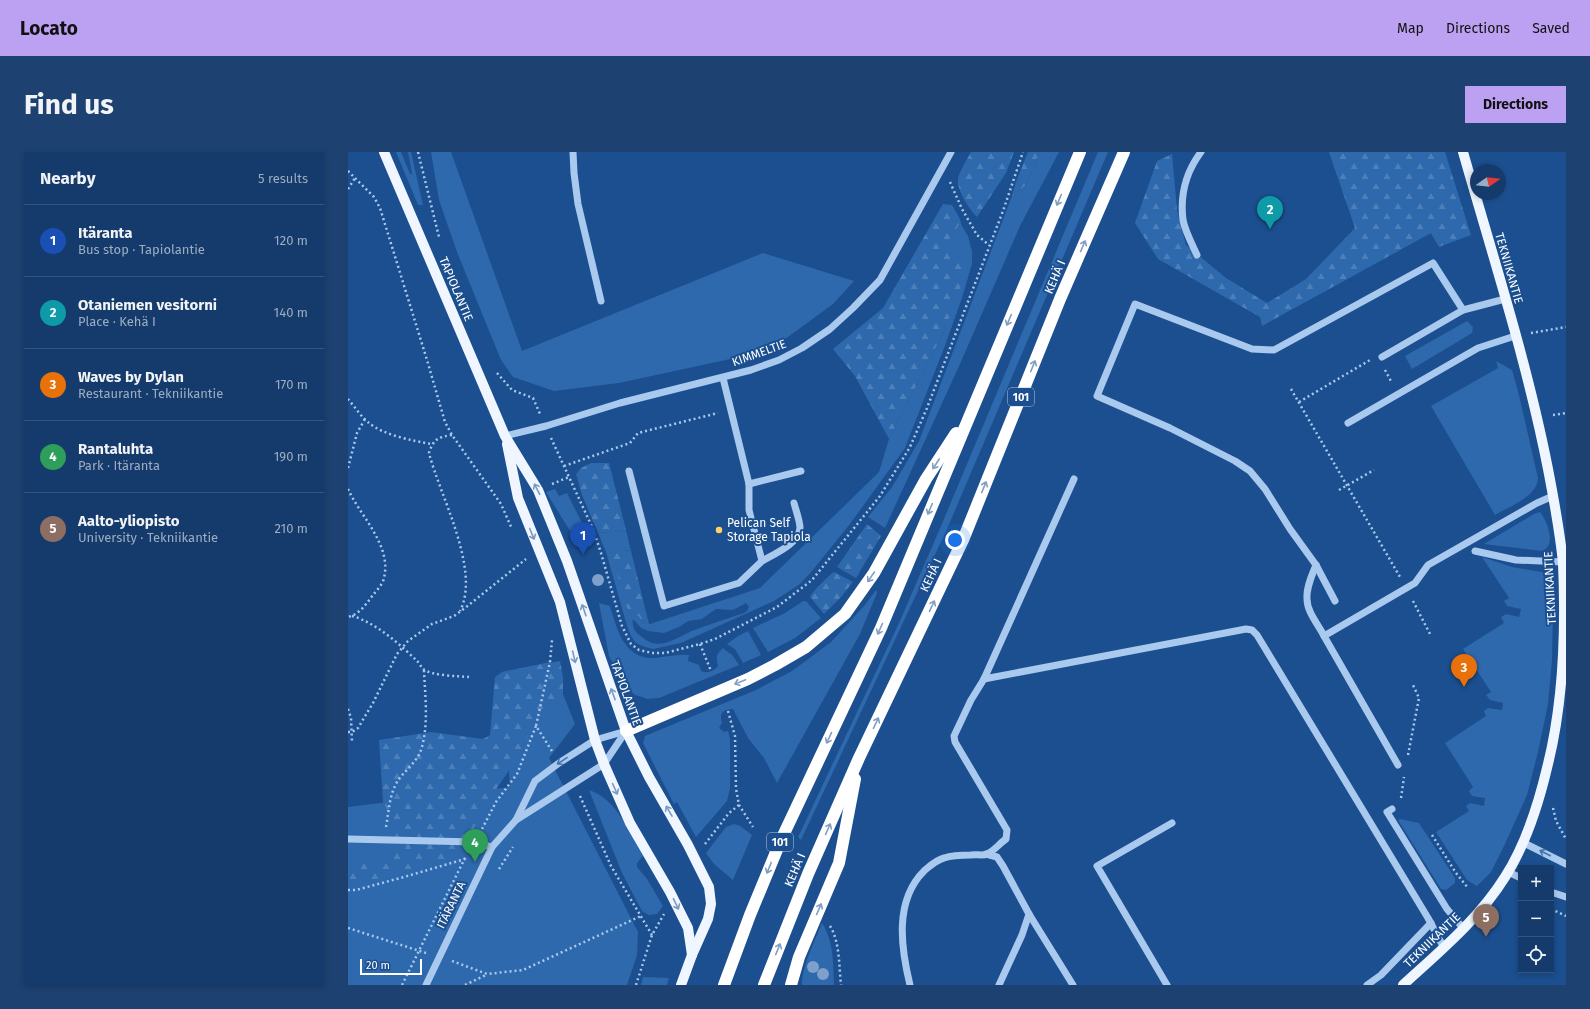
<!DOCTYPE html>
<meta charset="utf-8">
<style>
body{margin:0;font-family:"Fira Sans",sans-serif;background:#1d4271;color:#f1f3f6}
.controls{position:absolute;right:12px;bottom:12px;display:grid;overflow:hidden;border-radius:0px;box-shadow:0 2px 6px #0003}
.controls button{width:36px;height:36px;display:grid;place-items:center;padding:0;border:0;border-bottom:1px solid #33557e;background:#143b6b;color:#f1f3f6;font:20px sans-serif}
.compass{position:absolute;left:1122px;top:12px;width:36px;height:36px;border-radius:50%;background:#143b6b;box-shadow:0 2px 6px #0003;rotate:76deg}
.scale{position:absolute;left:12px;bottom:10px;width:62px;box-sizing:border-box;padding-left:4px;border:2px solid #fff;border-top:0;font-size:11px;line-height:14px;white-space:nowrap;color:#fff;-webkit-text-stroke:3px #1b4f8f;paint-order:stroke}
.you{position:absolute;left:607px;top:388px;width:14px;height:14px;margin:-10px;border:3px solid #fff;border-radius:50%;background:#1a73e8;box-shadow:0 0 0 6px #1a73e833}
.badge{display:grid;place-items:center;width:26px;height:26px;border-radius:50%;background:#bca0f2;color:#fff;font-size:13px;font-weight:700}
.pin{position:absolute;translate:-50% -33px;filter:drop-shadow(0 1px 2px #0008)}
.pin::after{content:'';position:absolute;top:21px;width:14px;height:12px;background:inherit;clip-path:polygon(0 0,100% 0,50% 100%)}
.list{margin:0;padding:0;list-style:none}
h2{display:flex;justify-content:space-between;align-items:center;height:52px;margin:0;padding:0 16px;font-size:17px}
h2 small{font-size:13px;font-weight:400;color:#9dadc1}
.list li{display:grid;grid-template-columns:26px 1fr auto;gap:12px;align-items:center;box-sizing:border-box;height:72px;padding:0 16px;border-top:1px solid #33557e}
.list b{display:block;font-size:15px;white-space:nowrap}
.list p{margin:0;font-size:13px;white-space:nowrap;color:#9dadc1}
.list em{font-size:13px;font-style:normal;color:#9dadc1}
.icon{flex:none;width:22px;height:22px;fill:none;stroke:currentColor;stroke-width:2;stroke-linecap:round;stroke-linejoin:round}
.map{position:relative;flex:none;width:1218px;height:833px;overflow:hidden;border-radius:0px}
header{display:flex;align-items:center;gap:24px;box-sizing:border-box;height:56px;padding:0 20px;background:#bca0f2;color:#111}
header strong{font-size:19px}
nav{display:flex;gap:22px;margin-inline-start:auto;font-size:14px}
.intro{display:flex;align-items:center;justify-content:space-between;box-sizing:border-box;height:96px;padding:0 24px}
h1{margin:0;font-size:28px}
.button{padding:10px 18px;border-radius:0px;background:#bca0f2;color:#111;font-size:14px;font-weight:700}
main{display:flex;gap:24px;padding:0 24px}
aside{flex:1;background:#143b6b;border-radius:0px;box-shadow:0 2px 6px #0003}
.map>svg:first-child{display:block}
</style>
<header>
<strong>Locato</strong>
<nav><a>Map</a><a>Directions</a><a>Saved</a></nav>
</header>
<div class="intro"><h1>Find us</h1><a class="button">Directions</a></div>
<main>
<aside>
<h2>Nearby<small>5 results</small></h2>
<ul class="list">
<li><span class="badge" style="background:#1a4fb4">1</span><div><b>Itäranta</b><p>Bus stop · Tapiolantie</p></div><em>120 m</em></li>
<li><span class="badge" style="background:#0f9aa8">2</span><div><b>Otaniemen vesitorni</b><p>Place · Kehä I</p></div><em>140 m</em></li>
<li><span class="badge" style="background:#e8710a">3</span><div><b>Waves by Dylan</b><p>Restaurant · Tekniikantie</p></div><em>170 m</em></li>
<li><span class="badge" style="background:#2e9e5b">4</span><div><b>Rantaluhta</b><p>Park · Itäranta</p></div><em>190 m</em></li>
<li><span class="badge" style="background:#8d6e63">5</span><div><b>Aalto-yliopisto</b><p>University · Tekniikantie</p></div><em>210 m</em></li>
</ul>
</aside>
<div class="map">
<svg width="1218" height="833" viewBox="0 0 1218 833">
<defs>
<pattern id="forest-firs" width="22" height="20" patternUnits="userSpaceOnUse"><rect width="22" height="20" fill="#2e69ad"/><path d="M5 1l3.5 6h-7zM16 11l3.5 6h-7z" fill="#4d80b9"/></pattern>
</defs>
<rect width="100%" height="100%" fill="#1b4f8f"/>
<!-- green -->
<g fill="#2e69ad" fill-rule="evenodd">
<polygon points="48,0 53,0 62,22 64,22 60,0 63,0 75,53 70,53"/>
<polygon points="83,0 103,0 174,199 415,101 506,129 485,152 433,190 396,204 271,231 206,239 165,225 153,208 109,100 91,48"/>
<polygon points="692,0 711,0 672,74 612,212 537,376 520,365 544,335 571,289 664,44 678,33"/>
<polygon points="750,0 760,0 599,377 453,688 450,685 452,681 551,471 593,374"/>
<path d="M 611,73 L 614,74 L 620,84 L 624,99 L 624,112 L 614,146 L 598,191 L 557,296 L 502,372 L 464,419 L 452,432 L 426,449 L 333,491 L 305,497 L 297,495 L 288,491 L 283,484 L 279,474 L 258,400 L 250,381 L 265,380 L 278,378 L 283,399 L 274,398 L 285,466 L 285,464 L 290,464 L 297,472 L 302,472 L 412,436 L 531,320 L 541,287 L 597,177 L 615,109 L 598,91 ZM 398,451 L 401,455 L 399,459 L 396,461 C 379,467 362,472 346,478 C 334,483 318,495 304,491 C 299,489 292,484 289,481 C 285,477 284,471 285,467 L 293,476 L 300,479 L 316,481 L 331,475 L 340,469 L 354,467 L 368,457 L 385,458 Z"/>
<polygon points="1119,169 1125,175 1124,181 1064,217 1057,204"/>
<path d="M 1148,209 L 1164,218 L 1170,239 L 1190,326 C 1190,344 1162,354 1147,363 L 1083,254 L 1150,216 Z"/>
<polygon points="207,337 211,344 219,341 235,373 230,381 222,379 198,340"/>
<path d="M 1192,360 C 1198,367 1204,383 1201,392 C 1200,396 1197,397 1194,399 L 1136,392 L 1186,362 Z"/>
<polygon points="1134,405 1164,415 1199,421 1203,426 1205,459 1204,508 1200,552 1190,600 1179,643 1157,692 1143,720 1129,734 1119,728 1088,680 1121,659 1118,654 1122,651 1136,654 1137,646 1124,644 1121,639 1125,635 1097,591 1138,564 1136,559 1140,556 1154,558 1155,551 1142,548 1138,543 1143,540 1115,497 1156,471 1153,465 1158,462 1171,465 1173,457 1159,454 1156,449 1161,446"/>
<path d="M 528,438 L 529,441 L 512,482 L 429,631 L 416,606 L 400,586 L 385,557 C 375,558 371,560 374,571 L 371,576 L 376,580 L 380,579 L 382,587 L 382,636 L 379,649 L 348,685 L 329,650 L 326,652 L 295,591 L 297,584 L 408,538 L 444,519 L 483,490 L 516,454 Z"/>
<polygon points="455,449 458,449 473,466 447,486 420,500 405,476 437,461"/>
<path d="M 251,451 L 262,454 C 269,477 276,508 307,506 C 318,505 329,502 341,503 L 340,509 L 351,513 L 353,519 C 359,522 366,519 370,514 C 368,505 368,502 375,496 L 385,504 L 391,513 L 311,546 L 299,547 L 294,545 L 287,543 L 276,532 L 261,504 Z"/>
<polygon points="400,479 413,503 395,511 387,497 379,492 390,484"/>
<polygon points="202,510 227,572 201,606 290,780 289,803 279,833 0,833 0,655 162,635 154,520"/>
<path d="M 241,638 C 269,647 281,680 295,704 L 289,711 L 289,715 L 299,727 L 315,754 L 309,762 L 301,763 L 294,759 L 274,721 Z"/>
<polygon points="1052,667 1071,671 1107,726 1107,731 1098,738 1093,737 1050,668"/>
<polygon points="386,672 392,674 404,683 385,728 366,712 358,701 378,675"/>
<path d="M 474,771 C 486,790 485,811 486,833 L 454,833 C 454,814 467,789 474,771 Z"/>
<polygon points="295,825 321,826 319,833 293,833"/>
</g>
<!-- forest -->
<g fill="url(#forest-firs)">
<path d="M 623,0 L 666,0 L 658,21 L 629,65 C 621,57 606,35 611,23 C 614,15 619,7 623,0 Z"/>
<polygon points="680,0 692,0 678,33 664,44 668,30"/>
<polygon points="981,0 1097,0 1123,83 1091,95 1083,81 914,174 912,165 810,107 787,71 809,9 824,2 829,58 838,93 878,126 919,151 958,127 1007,76"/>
<polygon points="595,52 604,53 611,65 614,74 611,73 599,91 615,109 618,117 612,138 597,177 541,287 507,224 485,197 535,156"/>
<polygon points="243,311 261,311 278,378 265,380 250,381 234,343 228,322 233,316"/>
<polygon points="519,372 533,384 508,426 489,415"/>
<polygon points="274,398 283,399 301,472 297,472 290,464 285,464 285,466 281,463 264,403 266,400"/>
<path d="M 486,420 L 505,430 L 493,445 L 476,462 L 462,445 C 463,441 482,422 486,420 Z"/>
<polygon points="212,509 215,525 215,543 185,566 175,598 138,652 115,698 108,705 7,733 0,734 0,709 43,709 43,664 35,650 31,588 83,580 135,587 142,583 147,525 154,520"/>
</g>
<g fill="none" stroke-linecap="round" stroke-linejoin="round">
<!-- path -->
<g stroke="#a9c9ee" stroke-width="2.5" stroke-dasharray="2 3" stroke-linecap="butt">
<polyline points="70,0 91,85"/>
<polyline points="0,19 26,45 32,56 79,208 97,270 104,283 153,352 164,377"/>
<polyline points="602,30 614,57 629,83 641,93"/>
<polyline points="0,37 7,26"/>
<polyline points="1183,181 1218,175"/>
<polyline points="1037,218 1044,231"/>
<polyline points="149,221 164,238 185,246 192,262"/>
<polyline points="943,237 1052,425"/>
<path d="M 0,247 C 6,254 15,267 21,271 C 35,283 66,289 83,292"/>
<polyline points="951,250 1022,208"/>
<polyline points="1205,263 1218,261"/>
<path d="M 104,283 C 91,285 85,287 81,301 C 92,344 133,418 112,459"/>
<polyline points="203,286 245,377 253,401 274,474 283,492 291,498 304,501 317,501 352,492 367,487 429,455 464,428 532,344 562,295 579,256 655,59 675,0"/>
<polyline points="216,314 282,291 290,281 370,261"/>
<polyline points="0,316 9,281 17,267"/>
<polyline points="204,332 221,325"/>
<path d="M 0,337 C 12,364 44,393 36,426 C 35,432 29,438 25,443 C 18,452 12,462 0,465"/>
<polyline points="991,338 1026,318"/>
<polyline points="228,384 245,377"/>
<polyline points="1065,449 1082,482"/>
<path d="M 4,464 C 27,470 53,493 70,510 C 72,512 73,515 75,517 C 84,524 110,524 121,525"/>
<polyline points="352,492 363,519"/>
<polyline points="0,557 3,566 4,590"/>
<polyline points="380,559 387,584 388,637 391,653 405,675"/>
<polyline points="0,580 4,580 10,576 25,551 49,502 60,489 84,472 106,464 117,456 178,407"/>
<polyline points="204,599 188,574 202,510 204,488"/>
<polyline points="1060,603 1071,546 1065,533"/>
<polyline points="232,644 263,714 304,783"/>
<polyline points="1053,646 1056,625"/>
<polyline points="1205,656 1208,669 1218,687"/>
<path d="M 38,675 C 41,659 41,644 49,630 C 56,619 69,610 73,598 C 81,573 77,544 76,518"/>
<polyline points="134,677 148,650 169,622 188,574"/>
<polyline points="1084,683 1108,721 1120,736"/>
<polyline points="357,692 381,661 391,653"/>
<polyline points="151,717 165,695"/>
<polyline points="0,738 8,738 56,725 117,707"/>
<polyline points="1203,757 1218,764"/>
<path d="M 482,774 C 492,790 491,815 493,833"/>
<polyline points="0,776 78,801"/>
<polyline points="104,809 139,822 175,818 293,764"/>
<polyline points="54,833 118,704"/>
<polyline points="117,833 138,823"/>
<polyline points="288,833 304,783 316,762"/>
</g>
<!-- minor -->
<g stroke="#a9c9ee" stroke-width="7">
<polyline points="225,0 226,21 230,52 253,149"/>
<path d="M 849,103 C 844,92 837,79 835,68 C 832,44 838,20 853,0"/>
<polyline points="1034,205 1115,158 1157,147"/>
<polyline points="1000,271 1130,196 1167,184"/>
<polyline points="157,284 198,274 272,251 403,218 431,208 454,196 482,177 505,156 532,128 603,0"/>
<polyline points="281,319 316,454 391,431 414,409 401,358 401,332 375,226"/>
<polyline points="401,332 453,319"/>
<polyline points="1127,399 1168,408 1215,410"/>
<path d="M 414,409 C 426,402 451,392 452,376 C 452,369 448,359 446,351"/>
<path d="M 968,413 C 964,423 958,436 959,447 C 959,460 970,472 976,484"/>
<polyline points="987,449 968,413 942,377 917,337 902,319 887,309 822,276 749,244 787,152 904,197 926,198 1085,111 1115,158"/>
<polyline points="636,527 898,477 904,478 909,483 1080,766 1096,796"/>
<polyline points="1050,613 976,484 1067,431 1080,413 1189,351 1205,344"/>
<polyline points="1044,657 1039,660 1099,757 1115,776"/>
<polyline points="168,668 256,612 278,579"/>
<polyline points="0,687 127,690 144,695"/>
<polyline points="1176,691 1218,712"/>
<polyline points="638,702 649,705 655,714 681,762 674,783 651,833"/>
<polyline points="1160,720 1173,726"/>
<polyline points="1203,740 1218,745"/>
<polyline points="681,762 725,833"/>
<polyline points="78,833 144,695 168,668 187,629 211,611 247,588 278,579"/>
<path d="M 562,833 C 553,796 546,749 576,719 C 582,714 588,708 596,706 C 605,703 614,703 623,703 C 628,702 635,704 639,702 C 646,699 652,691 658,687 L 659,678 L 607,590 L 606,584 L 623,548 L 636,527 L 726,327"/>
<polyline points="819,833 749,714 824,671"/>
<polyline points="1019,833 1033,823 1083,771"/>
</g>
<!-- major -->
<g stroke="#f0f6ff" stroke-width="10">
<polyline points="36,0 157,284 190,338 219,409 278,579 301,625 340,693 361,735 363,752 360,767 344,803 333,833"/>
<polyline points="159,292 170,346 212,450 247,588 256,612 282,671 322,740 340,776 344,803"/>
<path d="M 1055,833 C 1091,800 1131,767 1157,725 C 1178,692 1190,654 1199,616 C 1216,550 1218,479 1215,411 C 1212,380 1206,348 1200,317 C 1179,210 1145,105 1115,0"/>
</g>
<!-- highway -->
<g stroke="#fff" stroke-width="12">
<polyline points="278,579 400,527 427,513 458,495 497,462 526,421 578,327 608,281"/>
<polyline points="376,833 402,763 433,688 533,476 732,0"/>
<polyline points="416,833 460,722 511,606 615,388 712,147 776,0"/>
<polyline points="443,833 451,805 491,711 507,627"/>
</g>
</g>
<!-- trees -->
<g fill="#7ea0ca">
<circle cx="250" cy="428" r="6"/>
<circle cx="465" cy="815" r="6"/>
<circle cx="475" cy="822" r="6"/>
</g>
<!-- one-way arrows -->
<defs><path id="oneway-shaft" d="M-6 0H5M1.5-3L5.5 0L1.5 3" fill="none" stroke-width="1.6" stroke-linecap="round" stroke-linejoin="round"/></defs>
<g stroke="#829ec1">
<use href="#oneway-shaft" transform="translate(711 48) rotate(113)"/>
<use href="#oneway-shaft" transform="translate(735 94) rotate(-67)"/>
<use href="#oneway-shaft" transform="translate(661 168) rotate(113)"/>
<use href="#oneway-shaft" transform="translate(685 214) rotate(-68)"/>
<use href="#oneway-shaft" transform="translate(588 312) rotate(123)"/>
<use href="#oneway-shaft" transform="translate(636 335) rotate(-68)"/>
<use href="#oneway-shaft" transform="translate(582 357) rotate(113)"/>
<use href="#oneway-shaft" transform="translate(523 425) rotate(124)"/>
<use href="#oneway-shaft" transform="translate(584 454) rotate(-65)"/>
<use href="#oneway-shaft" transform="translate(532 477) rotate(114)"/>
<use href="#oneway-shaft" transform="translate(392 530) rotate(158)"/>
<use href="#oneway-shaft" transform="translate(528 571) rotate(-64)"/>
<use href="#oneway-shaft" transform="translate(481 586) rotate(115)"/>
<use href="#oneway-shaft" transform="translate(480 677) rotate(-66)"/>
<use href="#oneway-shaft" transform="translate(421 716) rotate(112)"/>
<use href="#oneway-shaft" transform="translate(471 757) rotate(-67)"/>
<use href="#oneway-shaft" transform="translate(430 797) rotate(-68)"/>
</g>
<g stroke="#7b9ac1">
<use href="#oneway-shaft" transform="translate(189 337) rotate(-117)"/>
<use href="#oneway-shaft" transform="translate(184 382) rotate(68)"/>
<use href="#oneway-shaft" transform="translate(236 458) rotate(-109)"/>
<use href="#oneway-shaft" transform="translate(226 505) rotate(77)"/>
<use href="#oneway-shaft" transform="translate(265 542) rotate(-110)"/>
<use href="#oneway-shaft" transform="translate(267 637) rotate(66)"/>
<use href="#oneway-shaft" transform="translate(321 659) rotate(-120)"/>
<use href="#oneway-shaft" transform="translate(328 752) rotate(64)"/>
</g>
<g stroke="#4674ac">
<use href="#oneway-shaft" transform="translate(214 609) rotate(146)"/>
<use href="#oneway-shaft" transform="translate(1197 701) rotate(-153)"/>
</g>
<!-- markers -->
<circle fill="#ffd166" stroke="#1b4f8f" stroke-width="1.5" cx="371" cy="378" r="4"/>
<g text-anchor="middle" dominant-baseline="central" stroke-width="4" stroke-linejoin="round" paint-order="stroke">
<!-- shield labels -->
<g fill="#1b4f8f" stroke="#bbcadd" stroke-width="1">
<rect x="660" y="236" width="26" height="18" rx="3"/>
<rect x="419" y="681" width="26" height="18" rx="3"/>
</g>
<g font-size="11" font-weight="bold" fill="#fff">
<text x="673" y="245">101</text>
<text x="432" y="690">101</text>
</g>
<!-- street labels -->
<g font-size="12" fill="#fff" stroke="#1b4f8f">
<text transform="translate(1161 116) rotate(74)">TEKNIIKANTIE</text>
<text transform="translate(707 125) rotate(-67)">KEHÄ I</text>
<text transform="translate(108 137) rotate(67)">TAPIOLANTIE</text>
<text transform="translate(411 201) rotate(-20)">KIMMELTIE</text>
<text transform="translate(583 423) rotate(-65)">KEHÄ I</text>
<text transform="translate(1202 436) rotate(-93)">TEKNIIKANTIE</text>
<text transform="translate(278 541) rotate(70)">TAPIOLANTIE</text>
<text transform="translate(447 718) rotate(-67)">KEHÄ I</text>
<text transform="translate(103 753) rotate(-64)">ITÄRANTA</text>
<text transform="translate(1084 788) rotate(-44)">TEKNIIKANTIE</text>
</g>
<!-- poi labels -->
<g font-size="12" fill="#fff" stroke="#1b4f8f" text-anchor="start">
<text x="379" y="371">Pelican Self<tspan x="379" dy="14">Storage Tapiola</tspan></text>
</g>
</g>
</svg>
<div class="controls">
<button>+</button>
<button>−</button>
<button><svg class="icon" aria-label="locate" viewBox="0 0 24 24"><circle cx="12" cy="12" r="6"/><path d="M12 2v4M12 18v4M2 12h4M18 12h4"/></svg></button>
</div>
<svg class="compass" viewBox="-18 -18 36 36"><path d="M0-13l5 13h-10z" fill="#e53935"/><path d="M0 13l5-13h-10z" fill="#9dadc1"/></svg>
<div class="scale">20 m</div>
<div class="you"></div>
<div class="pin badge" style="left:235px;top:403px;background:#1a4fb4">1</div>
<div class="pin badge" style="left:922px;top:77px;background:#0f9aa8">2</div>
<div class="pin badge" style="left:1116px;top:535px;background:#e8710a">3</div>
<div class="pin badge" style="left:127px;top:710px;background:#2e9e5b">4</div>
<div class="pin badge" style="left:1138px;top:785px;background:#8d6e63">5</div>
</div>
</main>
